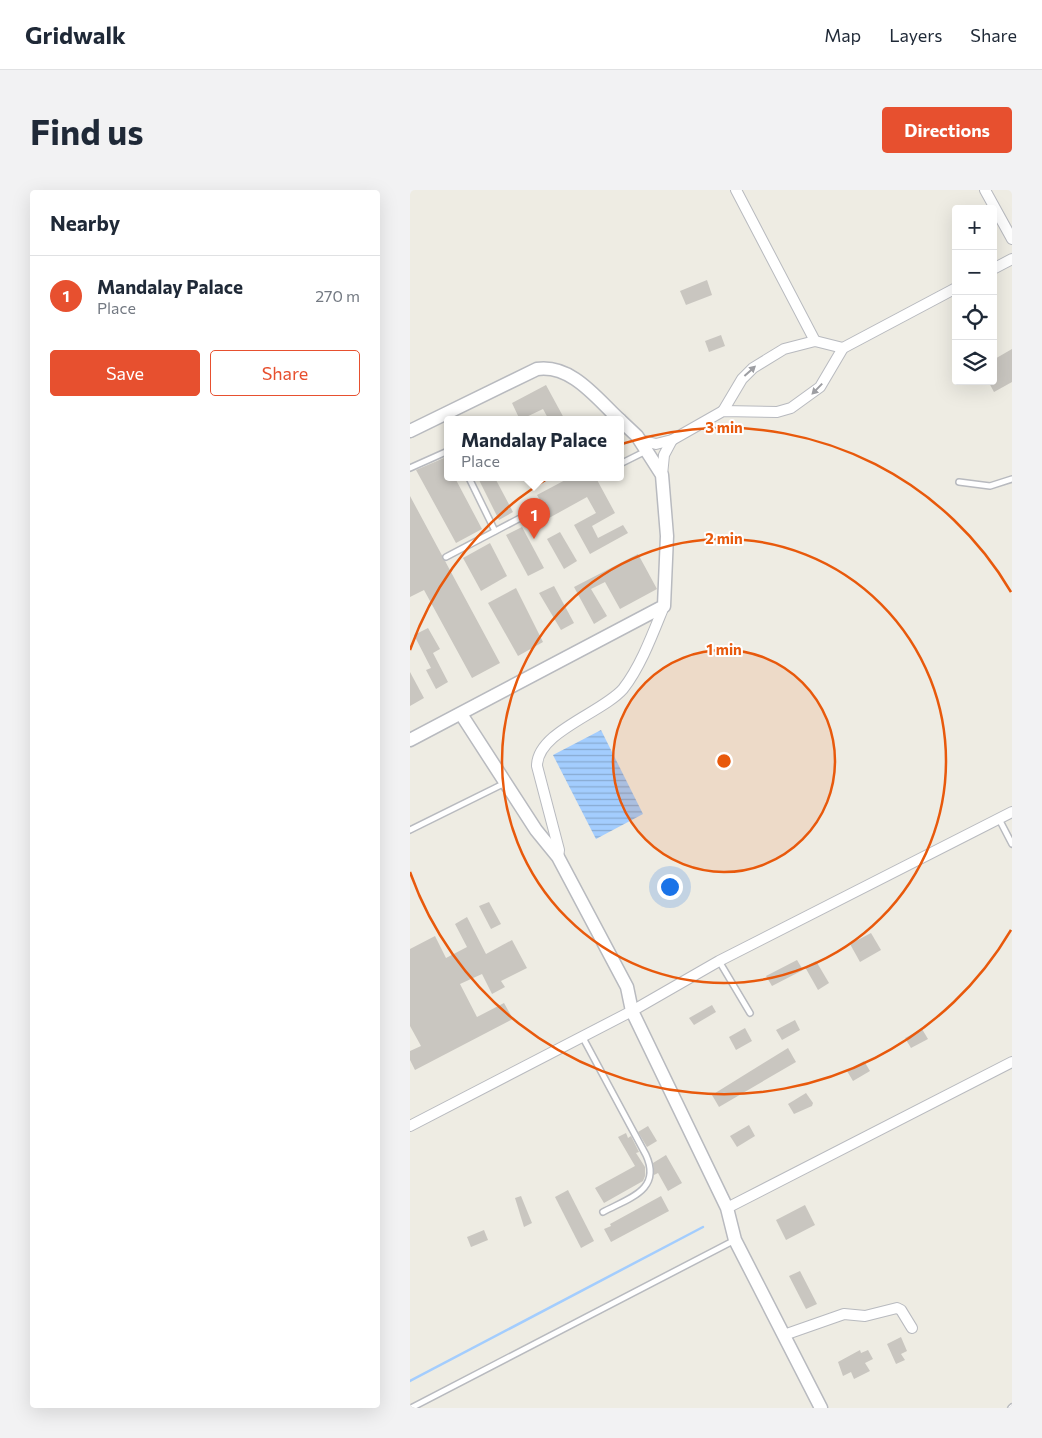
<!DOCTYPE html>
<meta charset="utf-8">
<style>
body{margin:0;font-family:Commissioner,sans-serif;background:#f2f2f3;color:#1f2937}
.controls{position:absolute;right:15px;top:15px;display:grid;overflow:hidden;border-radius:5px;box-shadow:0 5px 20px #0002}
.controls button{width:45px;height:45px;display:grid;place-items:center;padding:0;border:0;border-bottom:1px solid #e0e1e3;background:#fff;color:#1f2937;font:25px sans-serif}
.you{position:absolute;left:259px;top:696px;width:18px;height:18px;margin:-12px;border:4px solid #fff;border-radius:50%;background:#1a73e8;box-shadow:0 0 0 8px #1a73e833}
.badge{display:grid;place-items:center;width:32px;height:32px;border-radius:50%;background:#e7502f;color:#fff;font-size:16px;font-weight:700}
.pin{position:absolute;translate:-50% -41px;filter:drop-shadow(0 1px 2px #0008)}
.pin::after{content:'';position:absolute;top:26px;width:18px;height:15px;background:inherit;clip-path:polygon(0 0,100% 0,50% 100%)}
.popup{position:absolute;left:34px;top:226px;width:180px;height:65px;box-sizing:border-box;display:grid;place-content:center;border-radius:5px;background:#fff;filter:drop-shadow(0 1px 4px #0005);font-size:16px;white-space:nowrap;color:#747a83}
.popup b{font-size:19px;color:#1f2937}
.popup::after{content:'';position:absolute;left:50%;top:100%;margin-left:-10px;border:10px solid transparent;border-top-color:#fff}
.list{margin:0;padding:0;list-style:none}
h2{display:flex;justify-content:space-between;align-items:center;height:65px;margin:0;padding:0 20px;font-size:21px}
h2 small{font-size:16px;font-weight:400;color:#747a83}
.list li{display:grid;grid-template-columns:32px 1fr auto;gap:15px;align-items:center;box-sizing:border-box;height:80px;padding:0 20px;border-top:1px solid #e0e1e3}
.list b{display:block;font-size:19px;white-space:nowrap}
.list p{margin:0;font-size:16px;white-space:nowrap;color:#747a83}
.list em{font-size:16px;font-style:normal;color:#747a83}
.actions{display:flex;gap:10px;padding:15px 20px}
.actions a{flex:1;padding:11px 0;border:1px solid #e7502f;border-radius:5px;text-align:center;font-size:18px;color:#e7502f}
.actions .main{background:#e7502f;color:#fff}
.icon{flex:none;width:28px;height:28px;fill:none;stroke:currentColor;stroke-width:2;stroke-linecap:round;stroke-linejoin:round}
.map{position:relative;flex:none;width:602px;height:1218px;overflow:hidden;border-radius:5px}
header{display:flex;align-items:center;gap:30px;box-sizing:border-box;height:70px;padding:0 25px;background:#fff;border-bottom:1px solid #e0e1e3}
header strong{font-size:24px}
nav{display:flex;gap:28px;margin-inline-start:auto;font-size:18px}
.intro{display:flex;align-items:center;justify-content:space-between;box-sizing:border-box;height:120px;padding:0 30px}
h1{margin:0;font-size:35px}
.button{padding:12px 22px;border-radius:5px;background:#e7502f;color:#fff;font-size:18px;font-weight:700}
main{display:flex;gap:30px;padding:0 30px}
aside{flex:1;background:#fff;border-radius:5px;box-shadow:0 5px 20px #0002}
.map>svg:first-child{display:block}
</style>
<header>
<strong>Gridwalk</strong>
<nav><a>Map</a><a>Layers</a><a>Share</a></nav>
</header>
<div class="intro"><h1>Find us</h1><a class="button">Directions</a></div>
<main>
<aside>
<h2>Nearby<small></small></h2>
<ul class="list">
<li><span class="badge">1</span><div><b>Mandalay Palace</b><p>Place</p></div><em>270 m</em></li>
</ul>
<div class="actions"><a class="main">Save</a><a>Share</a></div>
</aside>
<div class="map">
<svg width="602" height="1218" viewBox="0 0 602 1218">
<defs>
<pattern id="water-rules" width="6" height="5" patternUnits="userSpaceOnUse" patternTransform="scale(1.25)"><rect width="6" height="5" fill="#a3cdfe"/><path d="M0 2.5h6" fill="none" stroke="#88aad1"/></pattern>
</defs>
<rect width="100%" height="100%" fill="#eeece3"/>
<!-- water -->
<polygon fill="url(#water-rules)" points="191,540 233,624 186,649 143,565"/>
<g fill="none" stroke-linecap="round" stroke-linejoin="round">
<!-- stream -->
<polyline stroke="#a3cdfe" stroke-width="2.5" points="0,1191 293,1037"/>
</g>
<!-- building -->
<g fill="#c9c6c0">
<polygon points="297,90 302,105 276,115 270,101"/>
<polygon points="311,145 315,156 299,162 295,151"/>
<polygon points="602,159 602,192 584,202 578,191 583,191 583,170"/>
<polygon points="136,195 155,230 139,230 133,219 110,230 102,213"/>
<polygon points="34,268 38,274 38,288 45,288 72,339 46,353 6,280"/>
<polygon points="68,288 85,288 103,322 89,330"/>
<polygon points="159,288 186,288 205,323 182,336 188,348 213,335 218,343 180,364 164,335 186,323 177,307 139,328 135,320 137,314 131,312 127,305"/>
<polygon points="0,306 90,473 62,488 14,400 0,407"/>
<polygon points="112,337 134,378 118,386 96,345"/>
<polygon points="150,342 167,371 154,379 137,349"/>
<polygon points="80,353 97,386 71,401 53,368"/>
<polygon points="228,364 247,399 210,419 195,392 181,399 197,426 184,434 164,397"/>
<polygon points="144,396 164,433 151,440 129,403"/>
<polygon points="106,398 133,452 108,466 78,413"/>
<polygon points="18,438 30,459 23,463 38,492 26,499 16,480 21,478 4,445"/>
<polygon points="0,482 14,508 0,516"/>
<polygon points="79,712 91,734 81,739 69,716"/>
<polygon points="57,727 76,764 102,750 117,778 91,791 95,797 82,804 72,784 50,794 67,827 94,813 103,829 5,880 0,870 0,861 11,856 0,836 0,759 25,746 36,768 57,757 45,734"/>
<polygon points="461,743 471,760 450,772 440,754"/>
<polygon points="387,770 393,780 362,796 356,786"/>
<polygon points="406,771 419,793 408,800 395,777"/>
<polygon points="302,815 306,822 284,835 279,828"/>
<polygon points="385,830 390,840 372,850 366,840"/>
<polygon points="335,838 342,851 326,860 319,847"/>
<polygon points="512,839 518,849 501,858 495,848"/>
<polygon points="378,858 386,872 309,917 302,905"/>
<polygon points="454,871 460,881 443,891 437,881"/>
<polygon points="396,903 403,913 402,916 384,924 378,914"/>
<polygon points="339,935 345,946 327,957 320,946"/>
<polygon points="238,936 247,951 237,957 228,942"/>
<polygon points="216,943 218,948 221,946 229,962 226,963 235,977 235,986 233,991 194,1013 185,998 225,976 208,947"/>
<polygon points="256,965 272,993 258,1001 248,983 244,985 243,973"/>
<polygon points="158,1000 184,1051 171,1058 145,1007"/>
<polygon points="111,1006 122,1033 114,1037 105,1008"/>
<polygon points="251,1006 259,1021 201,1052 194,1039 201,1036 200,1034"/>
<polygon points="395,1015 405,1035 376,1050 366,1030"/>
<polygon points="74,1040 78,1050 61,1057 57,1047"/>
<polygon points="390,1081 407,1114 396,1119 379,1086"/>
<polygon points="491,1147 497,1161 491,1164 495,1170 486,1174 477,1154"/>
<polygon points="450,1160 451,1163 458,1160 463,1169 455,1173 460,1181 444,1189 441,1182 433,1186 428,1172"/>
</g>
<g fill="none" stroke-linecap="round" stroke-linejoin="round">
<!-- service casing -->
<g stroke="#b8babf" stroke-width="8">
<g id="service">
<polyline points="210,274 236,261"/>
<polyline points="0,278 38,261"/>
<polyline points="59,288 85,341"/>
<polyline points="549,292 580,296 602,289"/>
<polyline points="36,367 133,316"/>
<polyline points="589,629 602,654"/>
<polyline points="0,640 95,593"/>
<polyline points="309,771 340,823"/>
<path d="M 172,846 L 236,965 C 252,1000 219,1008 193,1022"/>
<polyline points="1,1218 325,1050"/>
<polyline points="601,1218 602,1217"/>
</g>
</g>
<!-- minor casing -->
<g stroke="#b8babf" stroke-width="12">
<g id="minor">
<polyline points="326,0 405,151"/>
<polyline points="575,0 602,49"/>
<polyline points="583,79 602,69"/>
<polyline points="313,221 332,189 343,178 374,159 405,151 433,158"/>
<polyline points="230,250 246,254 262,250 313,221 367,222 381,218 410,197 433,158 546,98"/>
<polyline points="252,285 254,265 262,250"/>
<path d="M 148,667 L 149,660 L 127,576 C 127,542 192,523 213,499 C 231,476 243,443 254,416"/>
<polyline points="0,936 222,821 309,771 602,622"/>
<polyline points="317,1018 602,872"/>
<polyline points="374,1145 434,1124 455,1126 487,1118 491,1120 502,1138"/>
</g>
</g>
<!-- tertiary casing -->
<g stroke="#b8babf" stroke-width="15">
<g id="tertiary">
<path d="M 0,241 L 127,179 C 162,174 187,209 210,230"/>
<polyline points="51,524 126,640 148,667 217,797 222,821 317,1018 325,1050 411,1218"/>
<polyline points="0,550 254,416 257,346 252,285 227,246 210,230"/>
</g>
</g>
<!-- service -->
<use href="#service" stroke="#fff" stroke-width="5"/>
<!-- minor -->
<use href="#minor" stroke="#fff" stroke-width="10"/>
<!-- tertiary -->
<use href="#tertiary" stroke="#fff" stroke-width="12"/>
</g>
<!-- one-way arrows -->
<defs><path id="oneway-solid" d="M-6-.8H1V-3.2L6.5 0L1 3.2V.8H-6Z" transform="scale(1.25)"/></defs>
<g fill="#9d9ea2">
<use href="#oneway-solid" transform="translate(340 181) rotate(-42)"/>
<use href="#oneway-solid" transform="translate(407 199) rotate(134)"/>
</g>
<!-- distance rings -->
<circle cx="314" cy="571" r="111" fill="#e8590c" fill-opacity=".12"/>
<g fill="none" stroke="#e8590c" stroke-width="2.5">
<circle cx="314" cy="571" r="111"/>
<circle cx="314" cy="571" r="222"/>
<path d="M601 740A333 333 0 0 1 0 682M0 460A333 333 0 0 1 601 402"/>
</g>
<circle cx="314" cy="571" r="8" fill="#e8590c" stroke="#fff" stroke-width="2.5"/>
<g font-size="15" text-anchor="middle" font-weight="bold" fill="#e8590c" stroke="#fff" stroke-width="4" stroke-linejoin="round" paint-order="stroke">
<text x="314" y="243">3 min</text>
<text x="314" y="354">2 min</text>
<text x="314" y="465">1 min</text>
</g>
</svg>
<div class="controls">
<button>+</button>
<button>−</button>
<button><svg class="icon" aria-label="locate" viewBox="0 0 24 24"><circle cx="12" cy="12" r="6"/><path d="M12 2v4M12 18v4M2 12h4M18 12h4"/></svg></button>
<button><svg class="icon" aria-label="layers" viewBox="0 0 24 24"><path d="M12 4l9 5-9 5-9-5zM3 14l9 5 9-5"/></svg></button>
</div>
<div class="you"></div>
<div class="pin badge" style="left:124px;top:349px">1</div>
<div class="popup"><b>Mandalay Palace</b>Place</div>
</div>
</main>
